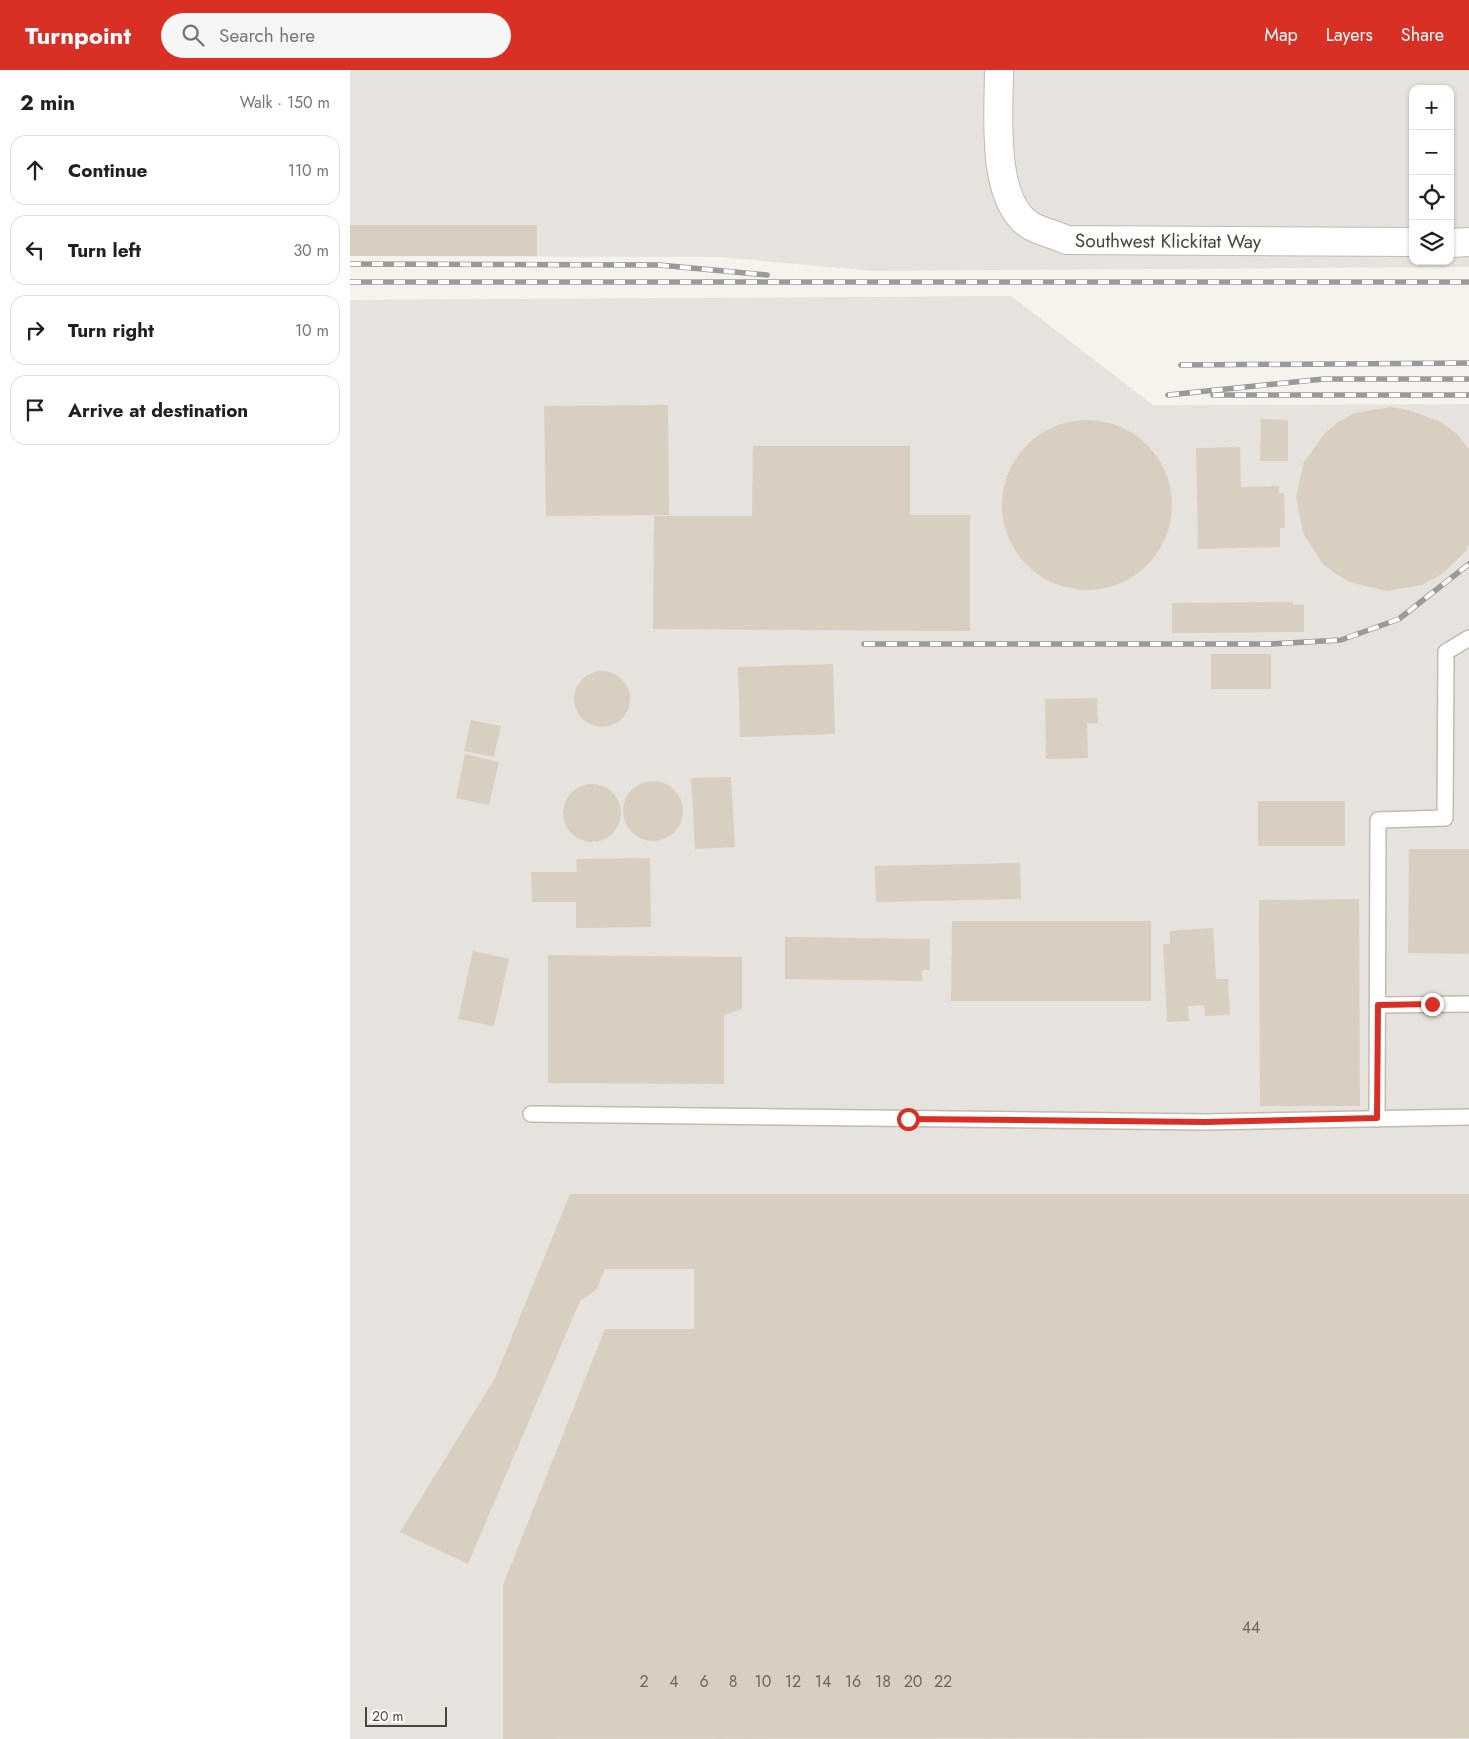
<!DOCTYPE html>
<meta charset="utf-8">
<style>
body{margin:0;font-family:Jost,sans-serif;background:#f6f6f6;color:#202124}
.controls{position:absolute;right:15px;top:15px;display:grid;overflow:hidden;border-radius:10px;box-shadow:0 1px 4px #0004}
.controls button{width:45px;height:45px;display:grid;place-items:center;padding:0;border:0;border-bottom:1px solid #e0e0e0;background:#fff;color:#202124;font:25px sans-serif}
.scale{position:absolute;left:15px;bottom:12px;width:82px;box-sizing:border-box;padding-left:5px;border:2px solid #4b4439;border-top:0;font-size:14px;line-height:18px;white-space:nowrap;color:#4b4439;-webkit-text-stroke:4px #fff;paint-order:stroke}
.stop{position:absolute;width:15px;height:15px;margin:-11px;border:4px solid #d93025;border-radius:50%;background:#fff}
.stop.end{background:#d93025;border-color:#fff;box-shadow:0 1px 5px #0008}
.list{margin:0;padding:0;list-style:none}
h2{display:flex;justify-content:space-between;align-items:center;height:65px;margin:0;padding:0 20px;font-size:21px}
h2 small{font-size:16px;font-weight:400;color:#757577}
.list li{display:grid;grid-template-columns:32px 1fr auto;gap:15px;align-items:center;box-sizing:border-box;height:70px;margin:0 10px 10px;padding:0 10px;border:1px solid #e0e0e0;border-radius:15px}
.list b{display:block;font-size:19px;white-space:nowrap}
.list em{font-size:16px;font-style:normal;color:#757577}
.icon{flex:none;width:28px;height:28px;fill:none;stroke:currentColor;stroke-width:2;stroke-linecap:round;stroke-linejoin:round}
.map{position:relative;flex:none;width:1119px;height:1669px;overflow:hidden}
header{display:flex;align-items:center;gap:30px;box-sizing:border-box;height:70px;padding:0 25px;background:#d93025;color:#fff}
header strong{font-size:24px}
nav{display:flex;gap:28px;margin-inline-start:auto;font-size:18px}
.search{width:350px;height:45px;background:#f6f6f6;display:flex;align-items:center;gap:12px;box-sizing:border-box;padding:0 18px;border-radius:28px;color:#757577;font-size:19px}
main{display:flex}
aside{flex:1;background:#fff}
.map>svg:first-child{display:block}
</style>
<header>
<strong>Turnpoint</strong>
<div class="search"><svg class="icon" aria-label="search" viewBox="0 0 24 24"><circle cx="10" cy="10" r="6"/><path d="M15 15l6 6"/></svg>Search here</div>
<nav><a>Map</a><a>Layers</a><a>Share</a></nav>
</header>
<main>
<aside>
<h2>2 min<small>Walk · 150 m</small></h2>
<ul class="list">
<li><svg class="icon" aria-label="ahead" viewBox="0 0 24 24"><path d="M12 20V5M6 11l6-6 6 6"/></svg><div><b>Continue</b></div><em>110 m</em></li>
<li><svg class="icon" aria-label="left" viewBox="0 0 24 24"><path d="M17 20v-9H6M10 6l-5 5 5 5"/></svg><div><b>Turn left</b></div><em>30 m</em></li>
<li><svg class="icon" aria-label="right" viewBox="0 0 24 24"><path d="M7 20v-9h11M14 6l5 5-5 5"/></svg><div><b>Turn right</b></div><em>10 m</em></li>
<li><svg class="icon" aria-label="arrive" viewBox="0 0 24 24"><path d="M6 21V4h12l-3 4 3 4H6"/></svg><div><b>Arrive at destination</b></div></li>
</ul>
</aside>
<div class="map">
<svg width="1119" height="1669" viewBox="0 0 1119 1669">
<rect width="100%" height="100%" fill="#f6f3ec"/>
<!-- industrial -->
<g fill="#e6e2dd" fill-rule="evenodd">
<path d="M 0,0 L 1119,0 L 1119,197 L 524,201 L 369,187 L 0,186 ZM 1063,19 L 1100,19 L 1100,191 L 1063,191 Z"/>
<polygon points="661,226 803,335 1119,334 1119,1669 0,1669 0,230"/>
</g>
<!-- building -->
<g fill="#d8cfc1">
<rect x="0" y="155" width="187" height="31"/>
<polygon points="318,335 319,445 196,446 194,336"/>
<polygon points="1040,337 1058,340 1091,352 1107,364 1119,379 1119,474 1115,482 1092,504 1072,515 1037,521 1002,513 987,505 972,493 953,463 946,427 954,392 975,363 988,352 1005,343"/>
<polygon points="911,349 938,350 938,391 910,391"/>
<circle cx="737" cy="435" r="85"/>
<polygon points="403,376 560,376 560,445 620,445 620,561 303,559 304,446 402,446"/>
<polygon points="890,377 891,417 929,416 929,423 934,423 935,458 930,458 930,477 848,479 846,378"/>
<polygon points="943,532 943,535 954,535 954,562 822,563 822,533"/>
<rect x="861" y="584" width="60" height="35"/>
<polygon points="483,594 485,664 390,667 388,597"/>
<circle cx="252" cy="629" r="28"/>
<polygon points="747,628 748,653 737,653 738,688 696,689 695,629"/>
<polygon points="121,650 151,656 144,687 114,681"/>
<polygon points="115,684 149,692 139,735 106,728"/>
<polygon points="381,707 385,777 345,779 341,708"/>
<circle cx="303" cy="741" r="30"/>
<circle cx="242" cy="743" r="29"/>
<rect x="908" y="731" width="87" height="45"/>
<polygon points="1059,779 1119,779 1119,884 1058,883"/>
<polygon points="300,788 301,857 226,858 226,832 182,832 181,802 227,802 226,789"/>
<polygon points="670,793 671,829 526,832 525,796"/>
<polygon points="1009,829 1010,1036 910,1036 909,830"/>
<polygon points="602,851 801,851 801,931 601,931"/>
<polygon points="863,858 866,909 878,909 880,945 855,946 854,935 838,936 839,951 817,952 813,874 820,874 820,861"/>
<polygon points="435,867 580,869 580,900 572,900 572,911 435,909"/>
<polygon points="123,881 159,889 144,956 108,949"/>
<polygon points="198,885 392,887 392,939 374,945 374,1014 198,1013"/>
<polygon points="220,1124 1119,1124 1119,1668 153,1669 153,1515 255,1259 344,1259 344,1199 255,1199 246,1220 230,1231 118,1494 50,1462 145,1308"/>
</g>
<g fill="none" stroke-linecap="round" stroke-linejoin="round">
<!-- service casing -->
<g stroke="#c2bbae" stroke-width="18">
<g id="service">
<polyline points="1028,935 1119,934"/>
<polyline points="181,1044 855,1052 1119,1047"/>
<polyline points="1027,1049 1028,750 1095,748 1096,582 1119,568"/>
</g>
</g>
<!-- minor casing -->
<g stroke="#c2bbae" stroke-width="30">
<g id="minor">
<path id="s1" d="M 649,0 C 649,42 640,131 681,156 C 692,162 706,165 717,170 L 1063,172"/>
<polyline points="1100,173 1119,172"/>
</g>
</g>
<!-- service -->
<use href="#service" stroke="#fff" stroke-width="15"/>
<!-- minor -->
<use href="#minor" stroke="#fff" stroke-width="28"/>
<!-- rail casing -->
<g stroke="#9a9a9a" stroke-width="5.5">
<g id="rail">
<polyline points="0,194 309,195 417,205"/>
<polyline points="0,212 1119,212"/>
<polyline points="831,295 1119,293"/>
<polyline points="818,325 974,309 1119,309"/>
<polyline points="863,325 1119,325"/>
<polyline points="514,574 921,574 991,570 1049,549 1119,494"/>
</g>
</g>
<!-- rail -->
<use href="#rail" stroke="#fff" stroke-width="4" stroke-dasharray="11" stroke-linecap="butt"/>
</g>
<g fill="none" stroke-linecap="round" stroke-linejoin="round">
<!-- route -->
<polyline stroke="#d93025" stroke-width="6" points="558,1049 855,1052 1027,1048 1028,935 1082,934"/>
</g>
<g text-anchor="middle" dominant-baseline="central" stroke-width="4" stroke-linejoin="round" paint-order="stroke">
<!-- number labels -->
<g font-size="16" fill="#6e675b">
<text x="901" y="1557">44</text>
<text x="294" y="1611">2</text>
<text x="324" y="1611">4</text>
<text x="354" y="1611">6</text>
<text x="383" y="1611">8</text>
<text x="413" y="1611">10</text>
<text x="443" y="1611">12</text>
<text x="473" y="1611">14</text>
<text x="503" y="1611">16</text>
<text x="533" y="1611">18</text>
<text x="563" y="1611">20</text>
<text x="593" y="1611">22</text>
</g>
<!-- street labels -->
<g font-size="19" fill="#4b4439" stroke="#fff">
<text stroke="none"><textPath href="#s1" startOffset="305">Southwest Klickitat Way</textPath></text>
</g>
</g>
</svg>
<div class="controls">
<button>+</button>
<button>−</button>
<button><svg class="icon" aria-label="locate" viewBox="0 0 24 24"><circle cx="12" cy="12" r="6"/><path d="M12 2v4M12 18v4M2 12h4M18 12h4"/></svg></button>
<button><svg class="icon" aria-label="layers" viewBox="0 0 24 24"><path d="M12 4l9 5-9 5-9-5zM3 14l9 5 9-5"/></svg></button>
</div>
<div class="scale">20 m</div>
<div class="stop" style="left:558px;top:1049px"></div>
<div class="stop end" style="left:1082px;top:934px"></div>
</div>
</main>
